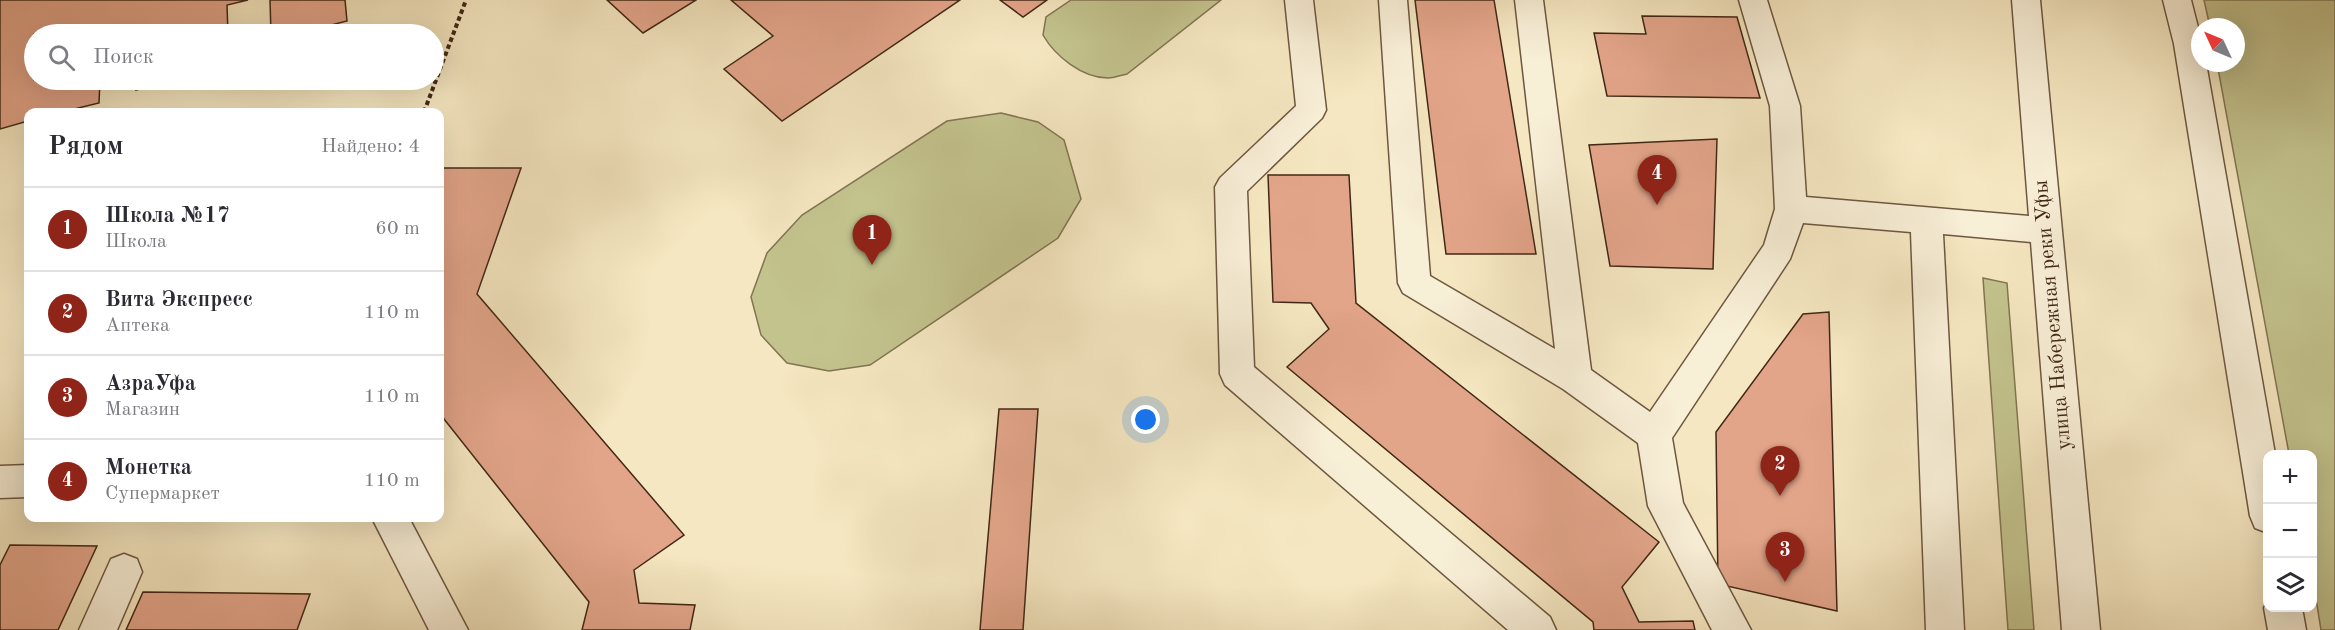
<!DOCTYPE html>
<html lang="ru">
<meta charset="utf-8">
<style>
body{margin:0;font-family:"Old Standard TT",serif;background:#f2f2f3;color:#2b2b33}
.controls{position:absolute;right:18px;bottom:18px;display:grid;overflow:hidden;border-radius:12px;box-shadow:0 6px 24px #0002}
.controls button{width:54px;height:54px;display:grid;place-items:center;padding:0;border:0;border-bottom:2px solid #e1e1e2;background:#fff;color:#2b2b33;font:30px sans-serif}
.compass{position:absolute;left:2191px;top:18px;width:54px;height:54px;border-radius:50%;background:#fff;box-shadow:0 6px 24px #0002;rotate:314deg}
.you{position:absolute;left:1146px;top:420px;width:21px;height:21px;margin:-15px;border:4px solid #fff;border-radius:50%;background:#1a73e8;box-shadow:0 0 0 9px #1a73e833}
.badge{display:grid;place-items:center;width:39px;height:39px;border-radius:50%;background:#8f2418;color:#fff;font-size:20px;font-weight:700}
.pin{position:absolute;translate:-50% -50px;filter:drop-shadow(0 2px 3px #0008)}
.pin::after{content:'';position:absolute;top:32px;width:21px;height:18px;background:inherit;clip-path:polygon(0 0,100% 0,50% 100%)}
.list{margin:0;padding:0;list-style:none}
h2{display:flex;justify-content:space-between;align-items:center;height:78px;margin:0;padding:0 24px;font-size:26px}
h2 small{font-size:20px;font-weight:400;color:#7c7c81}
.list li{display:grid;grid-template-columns:39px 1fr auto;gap:18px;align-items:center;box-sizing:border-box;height:84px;padding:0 24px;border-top:2px solid #e1e1e2}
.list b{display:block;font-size:22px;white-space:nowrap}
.list p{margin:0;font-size:20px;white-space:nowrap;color:#7c7c81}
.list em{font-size:20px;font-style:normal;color:#7c7c81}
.icon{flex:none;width:33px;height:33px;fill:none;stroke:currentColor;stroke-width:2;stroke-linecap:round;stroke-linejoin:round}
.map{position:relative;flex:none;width:2335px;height:630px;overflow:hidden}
.search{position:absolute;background:#fff;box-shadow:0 6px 24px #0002;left:24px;top:24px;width:420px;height:66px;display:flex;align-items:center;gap:15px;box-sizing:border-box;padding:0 21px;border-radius:33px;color:#7c7c81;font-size:22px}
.panel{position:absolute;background:#fff;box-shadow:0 6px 24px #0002;left:24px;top:108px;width:420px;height:414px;border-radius:12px}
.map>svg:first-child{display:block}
</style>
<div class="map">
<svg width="2335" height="630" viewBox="0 0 2335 630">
<rect width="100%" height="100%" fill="#f5e7c1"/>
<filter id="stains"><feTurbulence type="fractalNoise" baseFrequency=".00333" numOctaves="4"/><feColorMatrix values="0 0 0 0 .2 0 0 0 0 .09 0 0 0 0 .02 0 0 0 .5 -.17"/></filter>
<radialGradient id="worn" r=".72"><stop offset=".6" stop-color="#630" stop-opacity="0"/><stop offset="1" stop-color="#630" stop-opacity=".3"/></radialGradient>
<!-- green -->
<g fill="#c3c38e" stroke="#827552" stroke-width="1.5">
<path d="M 1071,0 L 1221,0 L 1127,74 C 1121,75 1114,78 1108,78 C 1082,78 1055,56 1043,35 L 1046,17 Z"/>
<polygon points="2204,0 2335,0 2335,630 2321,630 2313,580 2312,454 2289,454 2217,63 2236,63 2236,27 2210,27"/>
<polygon points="1001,113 1038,122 1064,140 1081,199 1058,238 870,365 829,371 787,363 761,335 751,297 767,253 802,215 947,121"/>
<polygon points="1983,278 2007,283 2034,630 2008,630"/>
</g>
<!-- building -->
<g fill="#e3a58a" stroke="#412715" stroke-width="1.5">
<polygon points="0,0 248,0 227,5 228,34 34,34 34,80 100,80 99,103 62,112 28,112 28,121 0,129"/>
<polygon points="270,0 345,0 347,21 296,34 271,34"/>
<polygon points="607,0 696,0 643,33"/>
<polygon points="731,0 960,0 782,121 724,69 773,36"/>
<polygon points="1000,0 1047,0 1023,17"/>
<polygon points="1415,0 1494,0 1536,254 1446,254"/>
<polygon points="1642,16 1737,17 1760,98 1607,96 1594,33 1646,34"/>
<polygon points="136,80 175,80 136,90"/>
<polygon points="1717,139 1713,269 1610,266 1589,145"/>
<polygon points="440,168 521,168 477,294 684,535 634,570 639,603 695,605 690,630 582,630 589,602 440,414"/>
<polygon points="1268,175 1349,175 1356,303 1659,542 1622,587 1639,622 1693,621 1695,630 1594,630 1593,622 1287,367 1329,329 1311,303 1273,302"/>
<polygon points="1829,312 1837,611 1718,584 1716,432 1803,314"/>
<polygon points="999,409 1038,409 1023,630 980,630"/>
<polygon points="10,545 97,546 58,630 0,630 0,565"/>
<polygon points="143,592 310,594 297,630 126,630"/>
</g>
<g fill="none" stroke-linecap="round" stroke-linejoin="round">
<!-- minor casing -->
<g stroke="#6e5740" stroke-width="3">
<g id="minor">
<polygon points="1285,0 1313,0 1326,110 1322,118 1247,191 1254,367 1550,617 1556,630 1508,630 1225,385 1220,374 1215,187 1220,178 1296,106"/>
<polygon points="1379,0 1407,0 1430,276 1555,349 1515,0 1543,0 1591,370 1650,412 1764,245 1775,209 1770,106 1739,0 1767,0 1800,106 1806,197 2029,216 2012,0 2040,0 2100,630 2062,630 2031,242 1943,234 1964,630 1926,630 1911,232 1803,223 1790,259 1672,438 1683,503 1751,630 1712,630 1648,506 1638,443 1563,389 1403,293 1398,283"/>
<polygon points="2163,0 2191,0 2200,35 2200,63 2206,63 2275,454 2268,454 2268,533 2255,528 2250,516 2174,44"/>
<polygon points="28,465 28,497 0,498 0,466"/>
<polygon points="372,518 409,518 468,630 429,630"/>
<polygon points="124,554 137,559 142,572 117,630 79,630 111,559"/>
<polygon points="2268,600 2268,608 2302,608 2306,630 2268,630 2264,608"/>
</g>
</g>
<!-- path -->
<polyline stroke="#412715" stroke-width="4" stroke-dasharray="4.5 3" stroke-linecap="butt" points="424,112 466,0"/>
<!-- minor -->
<use href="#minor" fill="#f8efd7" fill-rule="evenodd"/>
</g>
<g text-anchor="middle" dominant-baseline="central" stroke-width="4.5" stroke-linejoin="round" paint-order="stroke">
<!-- street labels -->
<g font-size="21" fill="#412715" stroke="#f8efd7">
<text transform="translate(2053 315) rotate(-95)">улица Набережная реки Уфы</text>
</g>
</g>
<rect width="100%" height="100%" filter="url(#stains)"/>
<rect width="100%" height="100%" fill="url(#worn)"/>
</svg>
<div class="controls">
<button>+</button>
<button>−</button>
<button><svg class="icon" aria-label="layers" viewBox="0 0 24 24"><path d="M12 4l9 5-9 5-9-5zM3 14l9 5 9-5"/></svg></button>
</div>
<svg class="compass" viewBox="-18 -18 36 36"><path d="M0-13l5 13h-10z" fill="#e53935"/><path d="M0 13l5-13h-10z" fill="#7c7c81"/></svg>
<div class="you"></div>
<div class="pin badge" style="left:872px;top:265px">1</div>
<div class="pin badge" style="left:1780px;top:496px">2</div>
<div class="pin badge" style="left:1785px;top:582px">3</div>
<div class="pin badge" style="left:1657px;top:205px">4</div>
<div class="search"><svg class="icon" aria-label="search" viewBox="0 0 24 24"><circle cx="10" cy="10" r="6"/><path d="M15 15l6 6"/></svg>Поиск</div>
<section class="panel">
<h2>Рядом<small>Найдено: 4</small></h2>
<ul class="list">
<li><span class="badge">1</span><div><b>Школа №17</b><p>Школа</p></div><em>60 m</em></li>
<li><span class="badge">2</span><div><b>Вита Экспресс</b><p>Аптека</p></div><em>110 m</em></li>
<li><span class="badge">3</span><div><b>АзраУфа</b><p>Магазин</p></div><em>110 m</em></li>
<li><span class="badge">4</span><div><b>Монетка</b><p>Супермаркет</p></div><em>110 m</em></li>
</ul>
</section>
</div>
